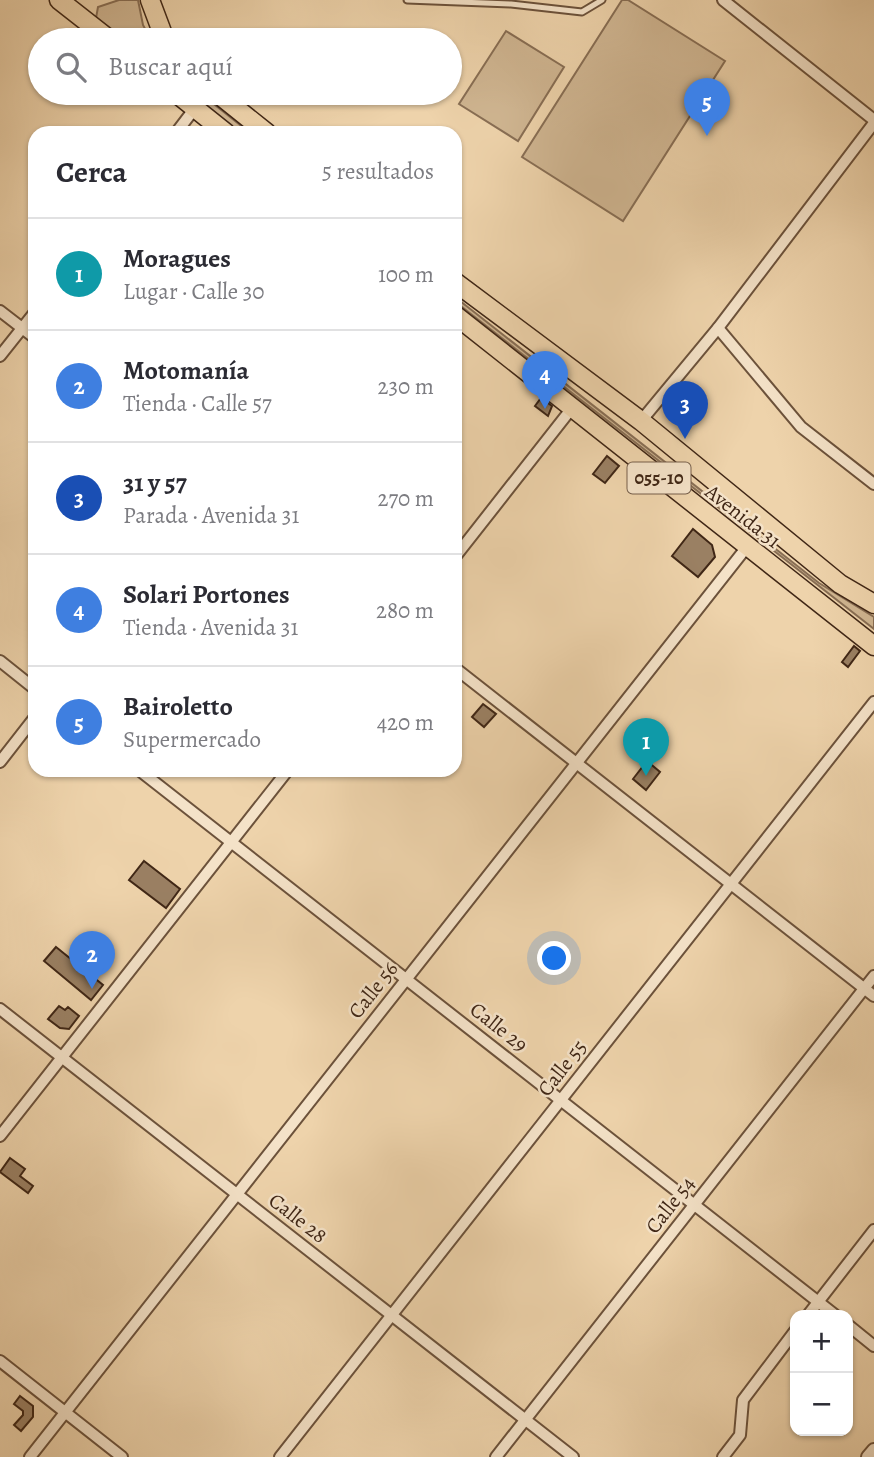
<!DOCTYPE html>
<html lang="es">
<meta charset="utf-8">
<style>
body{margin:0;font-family:Alegreya,serif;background:#f2f2f3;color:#2b2b33}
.controls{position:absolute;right:21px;bottom:21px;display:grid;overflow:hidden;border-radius:14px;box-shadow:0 2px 5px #0004}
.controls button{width:63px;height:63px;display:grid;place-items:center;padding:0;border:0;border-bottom:2px solid #e1e1e2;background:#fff;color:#2b2b33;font:35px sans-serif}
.you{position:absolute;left:555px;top:959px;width:24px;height:24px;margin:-18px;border:5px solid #fff;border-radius:50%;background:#1a73e8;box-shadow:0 0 0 10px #1a73e833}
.badge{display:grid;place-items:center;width:46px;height:46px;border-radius:50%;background:#d93025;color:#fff;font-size:23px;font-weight:700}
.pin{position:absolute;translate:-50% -58px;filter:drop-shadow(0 2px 4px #0008)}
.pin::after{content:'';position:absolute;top:37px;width:24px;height:21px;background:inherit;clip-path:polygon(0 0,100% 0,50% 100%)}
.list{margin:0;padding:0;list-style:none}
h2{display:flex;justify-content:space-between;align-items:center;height:91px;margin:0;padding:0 28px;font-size:30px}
h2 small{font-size:23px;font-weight:400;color:#7c7c81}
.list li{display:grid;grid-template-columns:46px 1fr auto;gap:21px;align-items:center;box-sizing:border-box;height:112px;padding:0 28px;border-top:2px solid #e1e1e2}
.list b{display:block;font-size:26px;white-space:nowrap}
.list p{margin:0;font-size:23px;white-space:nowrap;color:#7c7c81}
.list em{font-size:23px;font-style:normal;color:#7c7c81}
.icon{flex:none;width:38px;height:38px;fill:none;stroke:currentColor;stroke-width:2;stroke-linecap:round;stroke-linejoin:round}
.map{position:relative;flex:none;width:874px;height:1457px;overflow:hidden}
.search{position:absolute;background:#fff;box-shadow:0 2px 5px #0004;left:28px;top:28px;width:434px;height:77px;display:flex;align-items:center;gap:18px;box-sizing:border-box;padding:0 24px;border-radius:38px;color:#7c7c81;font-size:26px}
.panel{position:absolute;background:#fff;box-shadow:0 2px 5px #0004;left:28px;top:126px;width:434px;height:651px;border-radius:21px}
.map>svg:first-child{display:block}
</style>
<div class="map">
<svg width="874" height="1457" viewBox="0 0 874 1457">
<rect width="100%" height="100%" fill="#eed3ab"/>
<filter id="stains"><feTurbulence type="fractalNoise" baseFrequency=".00286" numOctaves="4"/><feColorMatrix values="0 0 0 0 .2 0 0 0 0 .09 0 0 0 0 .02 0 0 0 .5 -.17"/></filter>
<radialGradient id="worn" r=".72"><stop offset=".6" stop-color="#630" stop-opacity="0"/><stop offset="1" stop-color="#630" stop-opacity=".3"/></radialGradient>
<!-- green -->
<g fill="#d0b692" stroke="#886e54" stroke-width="2">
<polygon points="119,0 138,0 143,25 151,40 123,40 96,18 98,7"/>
<polygon points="622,0 628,0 725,61 623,221 522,157"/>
<polygon points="506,31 564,67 518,141 459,104"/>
<polygon points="189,93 200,93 250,133 240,133"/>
<polygon points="455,297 819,583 874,617 874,629 462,307 455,302"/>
</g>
<!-- building -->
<g fill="#9a8063" stroke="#402716" stroke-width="2">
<polygon points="541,398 552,406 548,416 535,406"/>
<polygon points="607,456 619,466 605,483 593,474"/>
<polygon points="693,529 712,545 715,557 698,577 672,556"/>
<polygon points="854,646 860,651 848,667 842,662"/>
<polygon points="483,704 496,714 484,727 472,717"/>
<polygon points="647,761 660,772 646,790 633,779"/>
<polygon points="144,861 180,889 166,908 129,880"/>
<polygon points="56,947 103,985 91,1000 44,961"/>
<polygon points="59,1006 65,1010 68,1007 79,1016 69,1029 60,1028 48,1019"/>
<polygon points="10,1158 25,1169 20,1176 33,1186 28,1193 0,1172"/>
<polygon points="20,1396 33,1406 33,1417 21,1431 14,1425 23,1415 23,1411 14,1404"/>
</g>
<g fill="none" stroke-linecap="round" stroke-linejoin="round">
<!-- service casing -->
<g stroke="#6c523b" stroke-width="9">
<polyline id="service" points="407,0 511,4 582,12 602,0"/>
</g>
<!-- minor casing -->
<g stroke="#6c523b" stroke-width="14">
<g id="minor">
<polyline points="723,0 874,120"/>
<polyline points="176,133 195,108"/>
<polyline points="0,311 35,338"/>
<polyline points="718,328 801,427 874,484"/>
<polyline points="0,356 35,312"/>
<polyline points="641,421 718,328 874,123"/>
<polyline points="455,557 572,408"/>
<polyline points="0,661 35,689"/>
<polyline points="455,668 874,996"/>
<polyline points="0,762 35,717"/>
<polyline points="139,770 835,1315"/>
<polyline points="0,1009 573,1457"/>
<polyline points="0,1136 288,770"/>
<polyline points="808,1315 874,1230"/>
<polyline points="848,1325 874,1346"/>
<polyline points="0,1361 122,1457"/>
<polyline points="30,1457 746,548"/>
<polyline points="280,1457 874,702"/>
<polyline points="496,1457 874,976"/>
<polyline points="723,1457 740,1435 743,1400 795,1331"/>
</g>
</g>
<!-- tertiary casing -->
<g stroke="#6c523b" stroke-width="16">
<polyline id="tertiary" points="868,1457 874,1450"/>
</g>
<!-- trunk casing -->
<g stroke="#402716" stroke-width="21">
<g id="trunk">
<polyline points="59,0 110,40"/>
<polyline points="150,0 165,40"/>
<polyline points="176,93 226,133"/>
<polyline points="217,93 267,133"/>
<polyline points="455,282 641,421 840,584 874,604"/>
<polyline points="455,315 874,646"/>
</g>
</g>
<!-- service -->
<use href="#service" stroke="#f4e2c8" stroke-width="5"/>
<!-- minor -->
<use href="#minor" stroke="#f4e2c8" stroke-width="10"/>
<!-- tertiary -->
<use href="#tertiary" stroke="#f4e2c8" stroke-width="12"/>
<!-- trunk -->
<use href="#trunk" stroke="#eed3ab" stroke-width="18"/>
</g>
<g text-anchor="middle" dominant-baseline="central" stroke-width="5" stroke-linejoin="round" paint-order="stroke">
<!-- shield labels -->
<rect fill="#f4e2c8" stroke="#765f4b" stroke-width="2" x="627.5" y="462.5" width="63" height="31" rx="5"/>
<g font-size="19" font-weight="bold" fill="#402716">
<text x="659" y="478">055-10</text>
</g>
<!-- street labels -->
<g font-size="21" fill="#402716" stroke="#f4e2c8">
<text transform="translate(743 516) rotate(38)">Avenida 31</text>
<text transform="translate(373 990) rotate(-52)">Calle 56</text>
<text transform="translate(499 1027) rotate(38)">Calle 29</text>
<text transform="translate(562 1068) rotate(-52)">Calle 55</text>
<text transform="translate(670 1205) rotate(-52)">Calle 54</text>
<text transform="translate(298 1218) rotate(38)">Calle 28</text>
</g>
</g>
<rect width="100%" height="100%" filter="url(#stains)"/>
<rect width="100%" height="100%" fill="url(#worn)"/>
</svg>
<div class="controls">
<button>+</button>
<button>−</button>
</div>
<div class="you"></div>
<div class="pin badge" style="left:646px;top:776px;background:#0f9aa8">1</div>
<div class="pin badge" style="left:92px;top:989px;background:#3f7fe0">2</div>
<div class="pin badge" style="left:685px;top:439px;background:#1a4fb4">3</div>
<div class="pin badge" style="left:545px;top:409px;background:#3f7fe0">4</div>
<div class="pin badge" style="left:707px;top:136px;background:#3f7fe0">5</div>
<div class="search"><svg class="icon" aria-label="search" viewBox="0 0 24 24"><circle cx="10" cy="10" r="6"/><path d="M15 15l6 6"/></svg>Buscar aquí</div>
<section class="panel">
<h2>Cerca<small>5 resultados</small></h2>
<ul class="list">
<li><span class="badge" style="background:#0f9aa8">1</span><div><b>Moragues</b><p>Lugar · Calle 30</p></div><em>100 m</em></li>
<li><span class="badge" style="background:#3f7fe0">2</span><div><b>Motomanía</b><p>Tienda · Calle 57</p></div><em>230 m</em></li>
<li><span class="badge" style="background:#1a4fb4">3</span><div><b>31 y 57</b><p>Parada · Avenida 31</p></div><em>270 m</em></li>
<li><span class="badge" style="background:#3f7fe0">4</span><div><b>Solari Portones</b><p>Tienda · Avenida 31</p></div><em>280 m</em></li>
<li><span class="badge" style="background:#3f7fe0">5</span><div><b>Bairoletto</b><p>Supermercado</p></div><em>420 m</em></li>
</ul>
</section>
</div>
